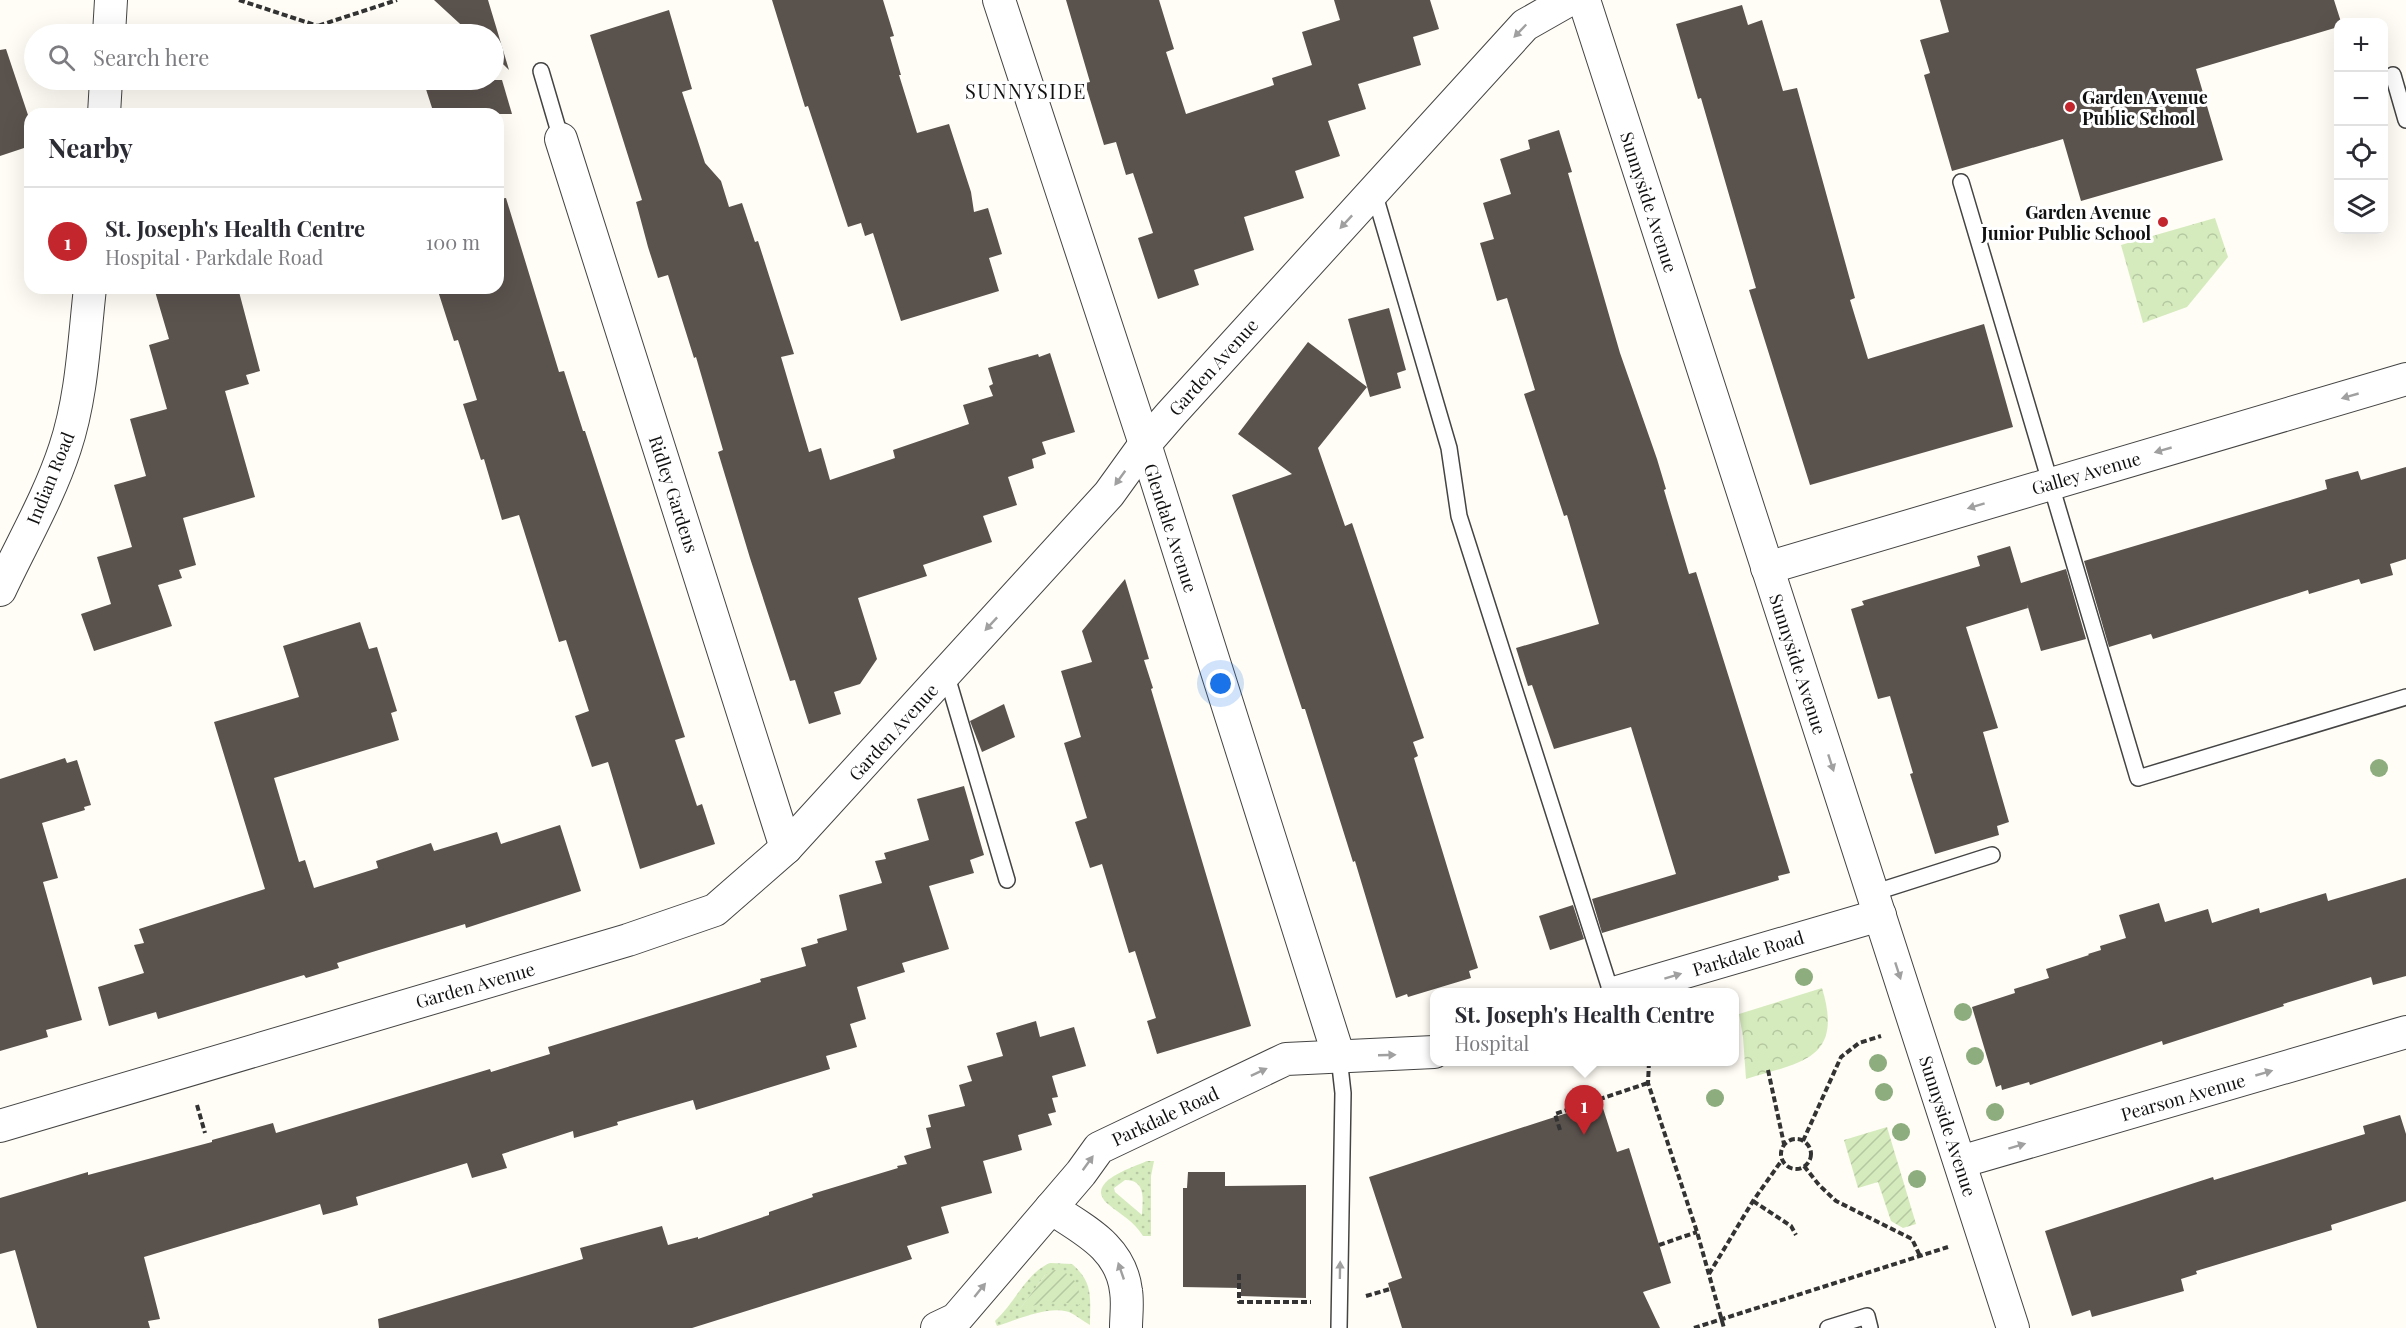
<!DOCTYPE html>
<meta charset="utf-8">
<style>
body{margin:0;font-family:"Playfair Display",serif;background:#f2f2f3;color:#2b2b33}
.controls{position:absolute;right:18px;top:18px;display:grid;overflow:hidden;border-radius:12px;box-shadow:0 6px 24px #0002}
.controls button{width:54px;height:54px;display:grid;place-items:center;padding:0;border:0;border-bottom:2px solid #e1e1e2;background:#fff;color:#2b2b33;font:30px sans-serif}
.you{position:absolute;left:1221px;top:684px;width:21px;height:21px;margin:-15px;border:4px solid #fff;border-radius:50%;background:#1a73e8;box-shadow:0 0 0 9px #1a73e833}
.badge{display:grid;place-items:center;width:39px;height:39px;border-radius:50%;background:#c4262e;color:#fff;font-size:20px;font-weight:700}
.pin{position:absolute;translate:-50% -50px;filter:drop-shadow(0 2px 3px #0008)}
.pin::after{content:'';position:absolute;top:32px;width:21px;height:18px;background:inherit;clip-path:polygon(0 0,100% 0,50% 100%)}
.popup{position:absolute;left:1430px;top:988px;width:309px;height:78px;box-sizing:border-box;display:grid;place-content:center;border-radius:12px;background:#fff;filter:drop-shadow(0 2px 4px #0005);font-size:20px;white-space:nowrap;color:#7c7c81}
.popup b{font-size:22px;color:#2b2b33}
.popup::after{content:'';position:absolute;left:50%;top:100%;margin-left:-12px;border:12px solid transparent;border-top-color:#fff}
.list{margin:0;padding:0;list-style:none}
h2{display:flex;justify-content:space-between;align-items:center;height:78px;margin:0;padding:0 24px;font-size:26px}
h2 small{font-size:20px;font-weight:400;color:#7c7c81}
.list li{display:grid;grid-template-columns:39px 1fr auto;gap:18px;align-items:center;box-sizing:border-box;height:108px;padding:0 24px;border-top:2px solid #e1e1e2}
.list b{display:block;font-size:22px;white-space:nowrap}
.list p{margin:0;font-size:20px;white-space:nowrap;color:#7c7c81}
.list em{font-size:20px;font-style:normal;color:#7c7c81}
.icon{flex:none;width:33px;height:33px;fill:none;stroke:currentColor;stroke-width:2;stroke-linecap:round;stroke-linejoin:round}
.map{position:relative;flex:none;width:2406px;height:1328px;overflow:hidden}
.search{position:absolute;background:#fff;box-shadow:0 6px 24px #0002;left:24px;top:24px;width:480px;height:66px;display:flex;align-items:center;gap:15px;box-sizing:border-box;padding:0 21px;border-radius:33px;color:#7c7c81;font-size:22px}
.panel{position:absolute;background:#fff;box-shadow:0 6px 24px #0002;left:24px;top:108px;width:480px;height:186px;border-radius:18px}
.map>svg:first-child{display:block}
</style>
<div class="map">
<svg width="2406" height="1328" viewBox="0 0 2406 1328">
<defs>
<pattern id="grass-dots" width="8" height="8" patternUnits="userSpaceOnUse" patternTransform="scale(1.5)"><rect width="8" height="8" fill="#d5ebbd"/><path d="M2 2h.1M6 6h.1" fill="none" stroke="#b6c8a1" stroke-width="1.8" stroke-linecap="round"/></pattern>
<pattern id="park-crowns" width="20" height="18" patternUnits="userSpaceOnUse" patternTransform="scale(1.5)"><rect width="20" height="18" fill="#d5ebbd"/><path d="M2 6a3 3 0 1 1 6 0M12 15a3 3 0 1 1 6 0" fill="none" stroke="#b6c8a1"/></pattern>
<pattern id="garden-furrows" width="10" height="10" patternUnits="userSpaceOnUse" patternTransform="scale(1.5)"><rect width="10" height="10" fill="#d5ebbd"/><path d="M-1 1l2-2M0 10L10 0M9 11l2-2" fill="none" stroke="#b6c8a1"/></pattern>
</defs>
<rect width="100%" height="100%" fill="#fffdf5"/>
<!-- grass -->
<g fill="url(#grass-dots)" fill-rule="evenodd">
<path d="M 1147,1161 L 1154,1161 L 1151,1176 L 1151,1236 L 1143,1236 C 1133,1220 1122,1216 1108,1204 C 1083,1182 1134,1167 1147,1161 ZM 1125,1180 C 1146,1180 1143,1199 1142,1215 L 1115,1192 L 1114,1188 Z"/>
<path d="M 1050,1263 L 1072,1264 C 1094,1283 1090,1298 1090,1325 C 1083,1321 1076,1315 1069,1312 C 1048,1305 1017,1320 997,1326 L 995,1321 C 1015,1303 1026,1273 1050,1263 ZM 1054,1271 L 1059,1300 L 1047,1301 L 1020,1309 L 1045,1275 Z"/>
</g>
<!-- park -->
<g fill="url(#park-crowns)">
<polygon points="2215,218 2228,257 2187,307 2143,323 2121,245"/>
<path d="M 1822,988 C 1844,1060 1801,1062 1746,1079 L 1743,1037 L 1739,1014 Z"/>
</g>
<!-- garden -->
<g fill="url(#garden-furrows)">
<polygon points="1887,1127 1916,1224 1903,1228 1891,1221 1878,1182 1858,1188 1844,1140"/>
<path d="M 1054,1270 C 1075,1272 1080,1286 1080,1305 C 1055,1300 1044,1302 1019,1310 L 1045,1275 Z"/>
</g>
<!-- building -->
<g fill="#5a524d">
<polygon points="434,0 488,0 509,70 494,55 494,34 471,34"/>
<polygon points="772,0 883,0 894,36 890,37 901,75 899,75 917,133 949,124 971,192 974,212 988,208 1002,254 989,258 999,291 901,321 873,233 865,236 861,223 848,227 808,106 805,107"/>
<polygon points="1066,0 1159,0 1174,49 1166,52 1186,114 1274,85 1272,78 1312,65 1302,32 1340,20 1334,0 1430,0 1439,29 1413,37 1421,65 1358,84 1366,109 1328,121 1340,156 1295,171 1304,198 1244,217 1254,250 1194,270 1199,285 1158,299 1138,238 1153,233 1133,173 1126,175 1116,142 1104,145 1085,83 1090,82"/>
<polygon points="1940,0 2334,0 2341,22 2338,22 2338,27 2196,69 2223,160 2081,201 2063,139 1952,171 1924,75 1930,73 1920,40 1949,32"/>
<polygon points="1742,5 1748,25 1762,20 1783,91 1797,88 1855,298 1850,300 1868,359 1984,324 2013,427 1810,485 1749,290 1756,288 1701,98 1698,99 1676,24"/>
<polygon points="669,10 692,89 682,92 705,163 721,181 729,207 742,203 755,242 758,241 794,354 781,357 809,452 821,448 830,480 895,458 893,450 969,424 963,405 993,396 989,386 993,384 988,368 1038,354 1039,357 1050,353 1075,432 1042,442 1046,454 1032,459 1034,468 1008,477 1017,505 983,516 992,542 923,565 927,576 858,598 877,659 860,684 834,692 841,714 809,724 795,680 790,681 750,558 718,452 723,450 696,357 694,358 668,275 658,278 648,247 636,202 642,200 590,35"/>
<polygon points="6,49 30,121 30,146 0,156 0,50"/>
<polygon points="423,80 502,80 512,114 434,114"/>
<polygon points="1559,130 1572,172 1568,173 1620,353 1657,459 1666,489 1664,490 1689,574 1696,572 1790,873 1778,876 1779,880 1602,933 1592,899 1676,874 1631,727 1554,749 1532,685 1528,686 1516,648 1599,624 1567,515 1564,516 1524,394 1535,390 1507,298 1497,301 1480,243 1494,239 1483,203 1511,194 1500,159 1530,149 1528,140"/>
<polygon points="506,198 559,372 564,371 583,431 585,431 685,737 675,740 697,806 702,804 715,844 640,869 608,762 592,767 575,716 589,711 566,640 559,642 519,515 502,520 484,459 481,460 463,404 477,400 458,340 454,341 437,288 498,288 498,199"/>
<polygon points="154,288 238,288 260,371 246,375 249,384 225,391 255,497 183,518 196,565 179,570 182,578 158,585 172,626 94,651 81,614 111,604 97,557 132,547 114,485 146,476 130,419 167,409 149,345 169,339"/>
<polygon points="1389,308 1406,370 1397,373 1401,388 1370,397 1348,319"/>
<polygon points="1308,342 1367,387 1318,448 1345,526 1352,523 1424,738 1413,742 1418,756 1414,758 1478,968 1469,971 1471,978 1408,997 1407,994 1396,998 1355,861 1353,862 1305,709 1302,709 1232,495 1292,474 1238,434"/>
<polygon points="2406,467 2406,559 2390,564 2393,575 2361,584 2359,579 2309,594 2308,590 2153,639 2151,634 2109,647 2084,561 2327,489 2325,480 2358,471 2361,480"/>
<polygon points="2010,546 2021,583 2066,569 2086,639 2041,651 2027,604 2028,608 1966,627 1998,728 1983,732 2009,822 1997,826 1999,835 1935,854 1910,774 1913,773 1890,696 1878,699 1851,609 1864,605 1862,601 1980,566 1977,556"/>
<polygon points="1125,579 1149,659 1144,660 1153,688 1151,689 1251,1026 1157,1054 1147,1021 1156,1018 1135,951 1129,953 1102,864 1090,868 1075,822 1087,818 1064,743 1081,737 1061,671 1092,662 1082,631"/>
<polygon points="360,622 369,649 377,647 397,711 391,713 399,740 274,778 299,862 305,860 314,888 378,868 376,861 431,843 434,851 497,832 501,844 560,825 581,891 466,928 465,924 369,953 337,963 339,968 306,978 304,975 158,1019 156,1012 109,1026 98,987 144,973 134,945 144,943 139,929 265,889 214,722 299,697 283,646"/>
<polygon points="1004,704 1015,737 982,752 970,721"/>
<polygon points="65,758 67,763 77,760 91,805 84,807 85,810 42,823 58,878 43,882 82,1020 46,1030 48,1037 0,1051 0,779"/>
<polygon points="964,786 984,855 970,860 974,873 929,886 949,949 902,963 905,972 857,987 866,1019 850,1024 857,1047 826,1056 830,1069 696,1110 693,1100 617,1122 618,1125 574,1138 573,1131 502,1154 507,1168 472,1178 467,1163 356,1197 358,1205 338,1211 323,1215 320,1204 144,1257 160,1319 148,1321 150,1328 37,1328 15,1250 0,1254 0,1198 88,1172 88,1175 212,1142 212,1140 273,1123 276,1133 490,1069 491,1072 550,1054 548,1047 761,982 760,979 806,966 801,948 818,943 817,939 847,930 839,895 882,883 875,861 886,859 884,853 929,840 917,799"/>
<polygon points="2406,878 2406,976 2373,985 2371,977 2283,1004 2284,1006 2163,1045 2162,1041 2030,1085 2029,1082 2002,1090 2001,1085 1996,1087 1972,1007 2015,993 2014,989 2049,978 2046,969 2089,955 2088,954 2101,950 2100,946 2126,938 2119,915 2159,903 2165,922 2208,909 2212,923 2259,908 2260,913 2326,893 2328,901"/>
<polygon points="1573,905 1584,939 1550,950 1539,916"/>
<polygon points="1036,1021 1040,1037 1074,1027 1086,1066 1052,1076 1058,1097 1052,1098 1056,1112 1048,1114 1052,1125 1018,1135 1022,1150 983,1161 992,1193 941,1207 949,1233 907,1246 912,1259 692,1328 379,1328 378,1319 583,1259 580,1248 662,1226 668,1245 698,1237 698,1239 769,1215 769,1212 813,1197 812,1194 898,1168 897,1166 907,1164 904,1156 931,1148 926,1128 931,1127 928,1115 965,1106 959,1085 972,1081 967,1066 1003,1056 996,1033"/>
<polygon points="1601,1102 1617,1152 1629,1148 1671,1283 1643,1292 1660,1328 1402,1328 1388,1283 1402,1278 1369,1177"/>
<polygon points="2400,1115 2406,1134 2406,1201 2331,1225 2332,1230 2196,1271 2197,1274 2181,1279 2184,1291 2092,1317 2090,1310 2072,1316 2045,1231 2213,1177 2214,1180 2365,1134 2363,1126"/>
<polygon points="1188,1172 1225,1172 1225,1186 1306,1185 1306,1298 1241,1296 1241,1288 1183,1287 1183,1188 1187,1188"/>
</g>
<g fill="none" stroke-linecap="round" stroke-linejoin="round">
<!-- service casing -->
<g stroke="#444" stroke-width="18">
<g id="service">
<polyline points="541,71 561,139"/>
<polyline points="2393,75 2406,120"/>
<polyline points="1961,182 2138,778 2406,697"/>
<polyline points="1374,192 1449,448 1459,516 1611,992"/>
<polyline points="946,673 1007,880"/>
<polyline points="1873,893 1992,855"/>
<polyline points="1339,1328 1343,1093 1339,1057"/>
<polyline points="1828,1328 1867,1316 1870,1328"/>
</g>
</g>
<!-- minor casing -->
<g stroke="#444" stroke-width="34">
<g id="minor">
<polyline points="999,0 1145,444 1339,1057"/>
<polyline points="1584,0 2013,1328"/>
<polyline points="109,34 111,0"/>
<polyline points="104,114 106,80"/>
<polyline points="561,139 786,848"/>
<polyline points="1767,568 2406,379"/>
<path d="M 0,590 C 22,543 49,497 65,448 C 82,397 84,341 90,288"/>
<polyline points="1617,992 1880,915"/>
<polyline points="0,1126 628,940 715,910 786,848 1109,494 1145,444 1171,414 1525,25 1569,0"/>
<polyline points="1960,1162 2406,1032"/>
<path d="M 1051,1208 C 1084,1230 1121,1247 1126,1291 C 1128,1303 1126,1316 1126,1328"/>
<polyline points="937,1328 956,1319 1081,1173 1099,1148 1286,1059 1434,1052"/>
</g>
</g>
<!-- path -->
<g stroke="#333" stroke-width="4" stroke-dasharray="6 3" stroke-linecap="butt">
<polyline points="239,0 318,26"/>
<polyline points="293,34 397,0"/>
<polyline points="1649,1062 1648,1083 1697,1232 1724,1328"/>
<polyline points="1768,1070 1784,1144"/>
<polyline points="197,1105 205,1133"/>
<polyline points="1560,1130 1555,1114 1648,1083"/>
<circle cx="1796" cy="1154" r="15"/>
<polyline points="1803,1141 1841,1057 1859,1043 1881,1036"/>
<polyline points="1804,1166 1819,1185 1836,1201 1912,1239 1920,1256"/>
<polyline points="1753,1201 1791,1226 1796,1235"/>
<polyline points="1659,1245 1697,1232"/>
<polyline points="1239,1274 1239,1302 1311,1302"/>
<polyline points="1709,1274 1753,1201 1782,1160"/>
<polyline points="1366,1296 1390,1289"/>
<polyline points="1694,1328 1948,1247"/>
</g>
<!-- service -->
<use href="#service" stroke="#fff" stroke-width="15"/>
<!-- minor -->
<use href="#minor" stroke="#fff" stroke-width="32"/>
</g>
<!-- trees -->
<g fill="#8dad7f">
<circle cx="2379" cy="768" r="9"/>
<circle cx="1804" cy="977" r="9"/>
<circle cx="1963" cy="1012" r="9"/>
<circle cx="1975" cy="1056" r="9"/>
<circle cx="1878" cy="1063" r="9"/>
<circle cx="1884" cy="1092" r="9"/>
<circle cx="1715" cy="1098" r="9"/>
<circle cx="1995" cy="1112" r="9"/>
<circle cx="1901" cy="1132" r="9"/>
<circle cx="1917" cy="1179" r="9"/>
</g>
<!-- one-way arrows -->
<defs><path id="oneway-solid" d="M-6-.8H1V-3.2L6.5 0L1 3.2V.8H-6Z" transform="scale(1.5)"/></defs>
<g fill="#a0a0a0">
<use href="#oneway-solid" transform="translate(1520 31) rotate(134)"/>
<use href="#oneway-solid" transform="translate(1346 222) rotate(133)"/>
<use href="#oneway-solid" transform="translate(2350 396) rotate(164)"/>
<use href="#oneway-solid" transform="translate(2163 450) rotate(164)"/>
<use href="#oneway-solid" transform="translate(1120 478) rotate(126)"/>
<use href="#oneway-solid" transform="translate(1976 506) rotate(163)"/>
<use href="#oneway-solid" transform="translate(991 624) rotate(133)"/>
<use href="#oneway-solid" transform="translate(1831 763) rotate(72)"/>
<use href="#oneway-solid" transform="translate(1898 971) rotate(72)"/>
<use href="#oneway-solid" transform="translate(1673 976) rotate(-17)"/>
<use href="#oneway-solid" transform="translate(1387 1055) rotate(-2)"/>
<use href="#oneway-solid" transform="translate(1259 1072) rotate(-25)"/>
<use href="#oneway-solid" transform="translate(2264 1073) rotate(-16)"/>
<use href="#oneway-solid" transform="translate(2017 1146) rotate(-17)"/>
<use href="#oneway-solid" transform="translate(1088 1163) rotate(-54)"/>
<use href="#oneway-solid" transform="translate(1340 1270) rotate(-89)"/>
<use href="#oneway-solid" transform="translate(1121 1271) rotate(-109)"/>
<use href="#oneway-solid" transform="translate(980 1290) rotate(-51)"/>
</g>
<!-- markers -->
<g fill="#c4262e" stroke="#fff" stroke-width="2">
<circle cx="2070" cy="107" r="6"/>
<circle cx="2163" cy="222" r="6"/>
</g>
<g text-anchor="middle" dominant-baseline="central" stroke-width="6" stroke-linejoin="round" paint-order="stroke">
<!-- poi labels -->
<g font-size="18" font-weight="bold" fill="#111" stroke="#fff" text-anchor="start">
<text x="2082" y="97">Garden Avenue<tspan x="2082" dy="21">Public School</tspan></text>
<text x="2151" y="212" text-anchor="end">Garden Avenue<tspan x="2151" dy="21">Junior Public School</tspan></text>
</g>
<!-- street labels -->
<g font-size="18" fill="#111" stroke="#fff">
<text transform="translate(1649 202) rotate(72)">Sunnyside Avenue</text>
<text transform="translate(1213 367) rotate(-48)">Garden Avenue</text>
<text transform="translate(2086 473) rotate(-16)">Galley Avenue</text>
<text transform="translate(50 478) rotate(-68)">Indian Road</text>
<text transform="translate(674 494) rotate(72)">Ridley Gardens</text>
<text transform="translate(1171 528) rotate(72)">Glendale Avenue</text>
<text transform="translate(1798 664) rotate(72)">Sunnyside Avenue</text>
<text transform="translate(893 732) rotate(-48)">Garden Avenue</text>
<text transform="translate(1748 953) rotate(-17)">Parkdale Road</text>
<text transform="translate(475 985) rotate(-16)">Garden Avenue</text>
<text transform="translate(2183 1097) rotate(-16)">Pearson Avenue</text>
<text transform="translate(1165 1116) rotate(-25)">Parkdale Road</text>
<text transform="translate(1948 1126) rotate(72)">Sunnyside Avenue</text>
</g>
<!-- neighbourhood labels -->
<g font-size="20" letter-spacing="1.5" fill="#111" stroke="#fff">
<text x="1026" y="90">SUNNYSIDE</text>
</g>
</g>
</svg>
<div class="controls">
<button>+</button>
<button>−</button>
<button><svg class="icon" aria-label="locate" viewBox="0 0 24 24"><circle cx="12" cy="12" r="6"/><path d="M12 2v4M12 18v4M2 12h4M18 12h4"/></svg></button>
<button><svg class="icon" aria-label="layers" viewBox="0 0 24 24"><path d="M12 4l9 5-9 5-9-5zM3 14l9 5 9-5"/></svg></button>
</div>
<div class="you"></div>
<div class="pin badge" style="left:1584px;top:1135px">1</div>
<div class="popup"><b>St. Joseph's Health Centre</b>Hospital</div>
<div class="search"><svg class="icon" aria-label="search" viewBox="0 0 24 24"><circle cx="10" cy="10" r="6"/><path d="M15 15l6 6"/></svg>Search here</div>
<section class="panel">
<h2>Nearby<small></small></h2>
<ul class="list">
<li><span class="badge">1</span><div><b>St. Joseph's Health Centre</b><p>Hospital · Parkdale Road</p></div><em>100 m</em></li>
</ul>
</section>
</div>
